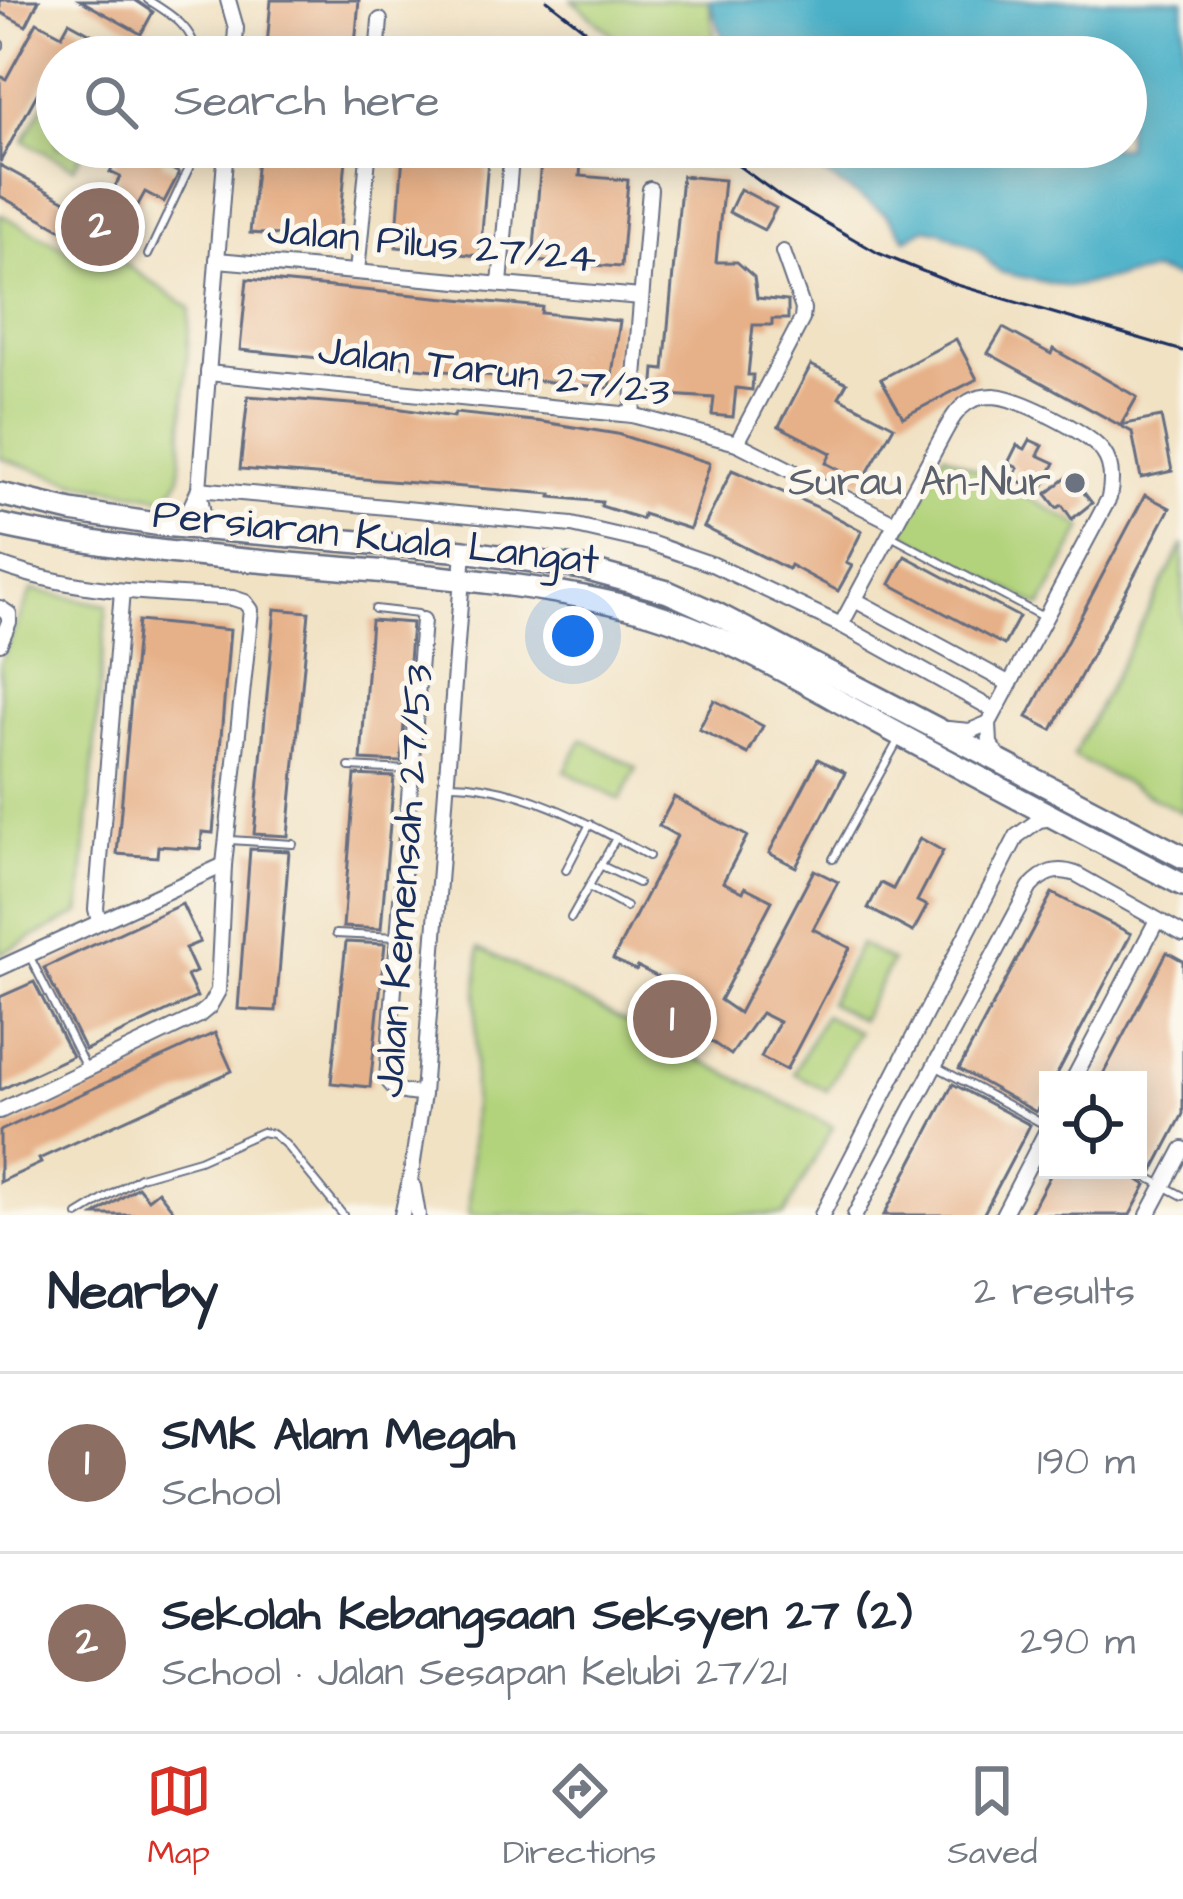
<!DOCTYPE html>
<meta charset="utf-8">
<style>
body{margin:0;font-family:"Architects Daughter",sans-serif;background:#f2f2f3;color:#1f2937}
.controls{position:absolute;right:36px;bottom:36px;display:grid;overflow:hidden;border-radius:0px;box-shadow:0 6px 30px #0003}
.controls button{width:108px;height:108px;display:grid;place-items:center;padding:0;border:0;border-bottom:3px solid #e0e1e3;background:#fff;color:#1f2937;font:60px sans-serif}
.you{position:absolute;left:573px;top:636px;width:42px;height:42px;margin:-30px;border:9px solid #fff;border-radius:50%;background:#1a73e8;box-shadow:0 0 0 18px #1a73e833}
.badge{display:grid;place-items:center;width:78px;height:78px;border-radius:50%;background:#d93025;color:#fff;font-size:39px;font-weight:700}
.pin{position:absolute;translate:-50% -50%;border:6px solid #fff;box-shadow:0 3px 12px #0006}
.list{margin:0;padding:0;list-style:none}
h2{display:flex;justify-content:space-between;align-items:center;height:156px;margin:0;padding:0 48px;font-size:51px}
h2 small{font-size:39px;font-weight:400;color:#747a83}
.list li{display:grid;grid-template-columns:78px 1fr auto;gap:36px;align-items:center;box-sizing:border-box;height:180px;padding:0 48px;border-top:3px solid #e0e1e3}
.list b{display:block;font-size:45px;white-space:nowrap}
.list p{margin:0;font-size:39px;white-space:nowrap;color:#747a83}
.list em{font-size:39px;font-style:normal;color:#747a83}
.icon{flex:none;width:66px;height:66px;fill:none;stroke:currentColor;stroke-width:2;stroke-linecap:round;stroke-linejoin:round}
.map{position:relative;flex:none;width:1183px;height:1215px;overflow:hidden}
.search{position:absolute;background:#fff;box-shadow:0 6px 30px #0003;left:36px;right:36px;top:36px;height:132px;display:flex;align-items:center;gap:30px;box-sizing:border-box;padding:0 42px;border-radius:66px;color:#747a83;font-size:45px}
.sheet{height:516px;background:#fff}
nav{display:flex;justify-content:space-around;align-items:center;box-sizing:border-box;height:168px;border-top:3px solid #e0e1e3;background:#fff;font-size:33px;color:#747a83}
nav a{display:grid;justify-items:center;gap:6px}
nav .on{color:#d93025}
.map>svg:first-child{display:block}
</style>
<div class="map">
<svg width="1183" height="1215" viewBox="0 0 1183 1215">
<rect width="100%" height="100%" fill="#fbf7ec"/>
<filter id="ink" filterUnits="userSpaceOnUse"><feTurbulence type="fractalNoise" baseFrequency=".00833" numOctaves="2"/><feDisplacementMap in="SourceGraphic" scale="24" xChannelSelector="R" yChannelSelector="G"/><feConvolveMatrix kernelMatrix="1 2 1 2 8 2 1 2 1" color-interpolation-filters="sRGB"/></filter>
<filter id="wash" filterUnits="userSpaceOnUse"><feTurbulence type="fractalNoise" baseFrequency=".004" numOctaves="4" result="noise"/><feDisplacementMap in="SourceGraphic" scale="48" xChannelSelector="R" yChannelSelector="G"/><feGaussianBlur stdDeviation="2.7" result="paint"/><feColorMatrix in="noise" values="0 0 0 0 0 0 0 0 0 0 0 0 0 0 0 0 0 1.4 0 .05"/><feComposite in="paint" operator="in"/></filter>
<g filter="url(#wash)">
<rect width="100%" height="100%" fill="#f1e2c4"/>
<!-- green -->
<g fill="#b2d37b" stroke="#66816c" stroke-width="3">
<polygon points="572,0 709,0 715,42 704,57 638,57"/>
<polygon points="55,82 57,147 85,147 74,168 24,141"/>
<polygon points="0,214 102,268 122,262 190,308 180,477 168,498 78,483 0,458"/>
<polygon points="944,453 1083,527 1041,607 902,533"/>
<polygon points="1183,544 1183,813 1073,756"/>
<polygon points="32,590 107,605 80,913 0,954 0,662"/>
<polygon points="582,739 637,768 620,800 565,771"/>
<polygon points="860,944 892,961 861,1020 829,1003"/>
<polygon points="479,948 833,1127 784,1215 469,1215"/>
<polygon points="824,1015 858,1032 827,1091 794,1073"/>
</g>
<!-- water -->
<polygon fill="#49b0c8" stroke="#327093" stroke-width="3" points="709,0 1183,0 1183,280 1153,271 1068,287 999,272 978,250 940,231 926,228 906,239 886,214 818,170 810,147 1126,147 1126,57 730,57"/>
<g id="blocks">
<!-- building -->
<g fill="#e6b088">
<polygon points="0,0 39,0 26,26 0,12"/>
<polygon points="80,0 135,0 153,12 141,34"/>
<polygon points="271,0 359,0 354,57 266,57"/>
<polygon points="37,22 62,35 69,22 133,57 74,57 61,50 0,162 0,76 6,79"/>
<polygon points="124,147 170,147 161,163 179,173 164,202 145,192 110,256 0,196 0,165 98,219 120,177 110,172"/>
<polygon points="258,147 347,147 339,239 250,233"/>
<polygon points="449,147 489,147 480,256 396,247 403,154 448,157"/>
<polygon points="542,147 582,147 580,176 628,180 621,267 533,261"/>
<polygon points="682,176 724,180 716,262 737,262 754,277 757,298 788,301 788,319 772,319 772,325 753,325 748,375 753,375 752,390 736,388 733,417 712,415 714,398 653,394 655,369 664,370"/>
<polygon points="740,189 776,208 764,230 729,212"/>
<polygon points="247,279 542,307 541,313 620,321 610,388 240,350"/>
<polygon points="1003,328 1051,354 1053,349 1137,397 1121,425 1161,417 1172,471 1141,478 1132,432 988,353"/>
<polygon points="956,339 977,379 903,417 881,379"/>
<polygon points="811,365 847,383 839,397 894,426 862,482 826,463 831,453 779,426"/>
<polygon points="248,396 389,407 454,417 455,413 543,422 617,434 710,463 690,529 643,514 642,519 601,506 602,502 551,497 552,494 240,469"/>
<polygon points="1030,440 1043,446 1038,455 1055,463 1042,489 1035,480 1031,487 1013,478 1018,468 1008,463 1017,445 1025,449"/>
<polygon points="732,470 815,506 862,531 846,563 852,566 838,591 790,565 788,569 704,527"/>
<polygon points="1070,475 1092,503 1072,519 1062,505 1057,508 1046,494"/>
<polygon points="1145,495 1170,508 1052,730 1027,717"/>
<polygon points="905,556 1019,617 1004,645 890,584"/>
<polygon points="275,609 309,612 288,836 254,834"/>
<polygon points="371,620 412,623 401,762 361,760"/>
<polygon points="138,621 230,630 213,833 202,832 201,849 158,846 157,857 117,854"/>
<polygon points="714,700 763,726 748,754 699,729"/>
<polygon points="818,759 845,773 796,867 769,853"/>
<polygon points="355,775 394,777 381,929 343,927"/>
<polygon points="674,797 747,836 723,882 743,892 745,887 772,901 720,1000 739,1013 814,870 838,882 813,929 850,948 786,1070 761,1057 779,1022 761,1013 731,1055 706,1038 708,1034 677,1018 690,993 638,967 636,970 613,959 677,836 659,826"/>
<polygon points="920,838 943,851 917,901 927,906 913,932 868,908 881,883 893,889"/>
<polygon points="250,849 289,851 276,1011 238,1009"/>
<polygon points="1052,893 1131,934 1054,1080 1048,1080 1048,1091 1036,1112 959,1069"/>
<polygon points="182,904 200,942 185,948 196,972 187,976 197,997 85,1050 44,968"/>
<polygon points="346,942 385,944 370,1087 331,1083"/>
<polygon points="1167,952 1183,961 1183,1114 1153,1171 1138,1164 1138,1080 1100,1080"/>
<polygon points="34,982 72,1056 0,1090 0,997"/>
<polygon points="215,1033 232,1071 39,1159 41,1163 0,1182 0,1131"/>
<polygon points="953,1084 1030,1125 1026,1133 983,1215 884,1215"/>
<polygon points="1053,1170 1123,1170 1146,1185 1130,1215 1029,1215"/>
<polygon points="138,1187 148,1199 158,1191 177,1215 95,1215"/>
</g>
</g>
</g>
<g filter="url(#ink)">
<use href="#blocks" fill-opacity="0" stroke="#666e82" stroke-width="3"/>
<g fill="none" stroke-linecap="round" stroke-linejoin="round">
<!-- lane casing -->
<g stroke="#666e82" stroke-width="10">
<g id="lane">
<path d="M 148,0 C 171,14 195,29 197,57"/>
<polyline points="0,44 0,46"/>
<polyline points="148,255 199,147"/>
<polyline points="891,536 1043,617"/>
<polyline points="375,609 418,614 420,617"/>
<polyline points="349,767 407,770"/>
<path d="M 447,784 C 517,783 589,823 649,856"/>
<polyline points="230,840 293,844"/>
<polyline points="833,859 899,739"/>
<polyline points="600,865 638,883"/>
<polyline points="566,870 590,824"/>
<polyline points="589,887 626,907"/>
<polyline points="571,918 616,838"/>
<polyline points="336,934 397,937"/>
<polyline points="29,955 85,1066"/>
<polyline points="937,1067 1047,1126"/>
<polyline points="1134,1170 1183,1196"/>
<polyline points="78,1215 140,1177 199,1160 262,1132 273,1134 285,1144 343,1215"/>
</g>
</g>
<!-- street casing -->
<g stroke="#666e82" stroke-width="18">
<g id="street">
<polyline points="228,0 236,28 234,57"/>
<polyline points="377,57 380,20"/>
<polyline points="217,260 641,297"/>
<polyline points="357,272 369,147"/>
<polyline points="500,284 512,147"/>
<polyline points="208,373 632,415 737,443 896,524"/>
<polyline points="632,415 650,189"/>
<polyline points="737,443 802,319 803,309 783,252"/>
<polyline points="199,489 572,525 650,543 714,565 841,625 994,710"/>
<polyline points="199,489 203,514 220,529"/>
<polyline points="169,522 188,513 199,489 226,147"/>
<path d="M 0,565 C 74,592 155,593 233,598 L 245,602 L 251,610 L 224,865 L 218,991 L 209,1007 L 198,1016 L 0,1111"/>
<polyline points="855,600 1010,684"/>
<polyline points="0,608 9,614 9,622 0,643"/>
<path d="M 423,620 L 387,1078 C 395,1094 407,1093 423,1094"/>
<path d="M 841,625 L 944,433 C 950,422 956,410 967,403 C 974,398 986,396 994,396 C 1020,398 1088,432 1103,452 C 1113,465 1112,483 1109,498 L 989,723 L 990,744 L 1002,761"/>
<polyline points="948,729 970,731 989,723"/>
<polyline points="99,921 96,909 122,591"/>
<polyline points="0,968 224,865"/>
<polyline points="1073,1080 1157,920"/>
<polyline points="413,1186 418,1215"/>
<polyline points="402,1215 411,1175 423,1094 464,551"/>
<polyline points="822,1215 1017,836 1039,820 1053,818"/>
<path d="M 855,1215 L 1030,887 C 1044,872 1056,867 1076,874 L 1183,934"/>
<polyline points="1003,1215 1048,1128"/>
<polyline points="1148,1215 1183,1149"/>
</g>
</g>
<!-- primary casing -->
<g stroke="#666e82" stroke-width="26">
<g id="primary">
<polyline points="0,494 71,511 162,525 464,551 581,568 668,592 715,613 1183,857"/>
<path d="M 0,525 C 128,553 258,561 388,572 C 472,580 558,588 640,610 C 724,633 801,681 878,723 C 979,778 1081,832 1183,885"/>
</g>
</g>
<!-- lane -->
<use href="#lane" stroke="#fff" stroke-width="6"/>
<!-- street -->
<use href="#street" stroke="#fff" stroke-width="14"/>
<!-- primary -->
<use href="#primary" stroke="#fff" stroke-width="21"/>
<!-- tram -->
<g stroke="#1b2f5e" stroke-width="3">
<polyline points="547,0 620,57"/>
<polyline points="713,147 781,197 878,253 954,284 1183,351"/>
</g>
</g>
</g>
<!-- markers -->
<circle fill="#6b7280" stroke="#fbf7ec" stroke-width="4.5" cx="1075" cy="483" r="12"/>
<g text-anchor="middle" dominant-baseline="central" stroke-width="10" stroke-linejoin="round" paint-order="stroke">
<!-- street labels -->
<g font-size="42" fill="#1b2f5e" stroke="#fbf7ec">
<text transform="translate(432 245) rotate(5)">Jalan Pilus 27/24</text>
<text transform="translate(494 372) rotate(7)">Jalan Tarun 27/23</text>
<text transform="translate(376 538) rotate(6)">Persiaran Kuala Langat</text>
<text transform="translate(405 881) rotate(-86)">Jalan Kemensah 27/53</text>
</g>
<!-- worship labels -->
<g font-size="42" fill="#5b616d" stroke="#fbf7ec" text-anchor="end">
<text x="1051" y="483">Surau An-Nur</text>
</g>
</g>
</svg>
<div class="controls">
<button><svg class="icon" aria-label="locate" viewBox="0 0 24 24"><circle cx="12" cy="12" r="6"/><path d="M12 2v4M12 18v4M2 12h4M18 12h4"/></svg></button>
</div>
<div class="you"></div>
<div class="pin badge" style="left:672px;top:1019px;background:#8d6e63">1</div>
<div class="pin badge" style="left:100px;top:227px;background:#8d6e63">2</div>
<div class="search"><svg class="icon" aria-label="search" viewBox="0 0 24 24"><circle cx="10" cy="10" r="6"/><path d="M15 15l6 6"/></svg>Search here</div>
</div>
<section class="sheet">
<h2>Nearby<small>2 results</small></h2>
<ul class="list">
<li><span class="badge" style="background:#8d6e63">1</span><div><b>SMK Alam Megah</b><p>School</p></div><em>190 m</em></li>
<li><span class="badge" style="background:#8d6e63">2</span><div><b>Sekolah Kebangsaan Seksyen 27 (2)</b><p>School · Jalan Sesapan Kelubi 27/21</p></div><em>290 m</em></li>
</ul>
</section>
<nav>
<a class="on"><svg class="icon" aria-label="map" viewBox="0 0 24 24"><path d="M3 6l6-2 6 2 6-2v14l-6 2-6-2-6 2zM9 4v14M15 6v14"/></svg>Map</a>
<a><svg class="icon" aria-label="directions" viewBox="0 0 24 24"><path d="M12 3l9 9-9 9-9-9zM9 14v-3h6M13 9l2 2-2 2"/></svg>Directions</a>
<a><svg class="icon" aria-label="saved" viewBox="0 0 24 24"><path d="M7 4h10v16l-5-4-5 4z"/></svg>Saved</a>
</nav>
